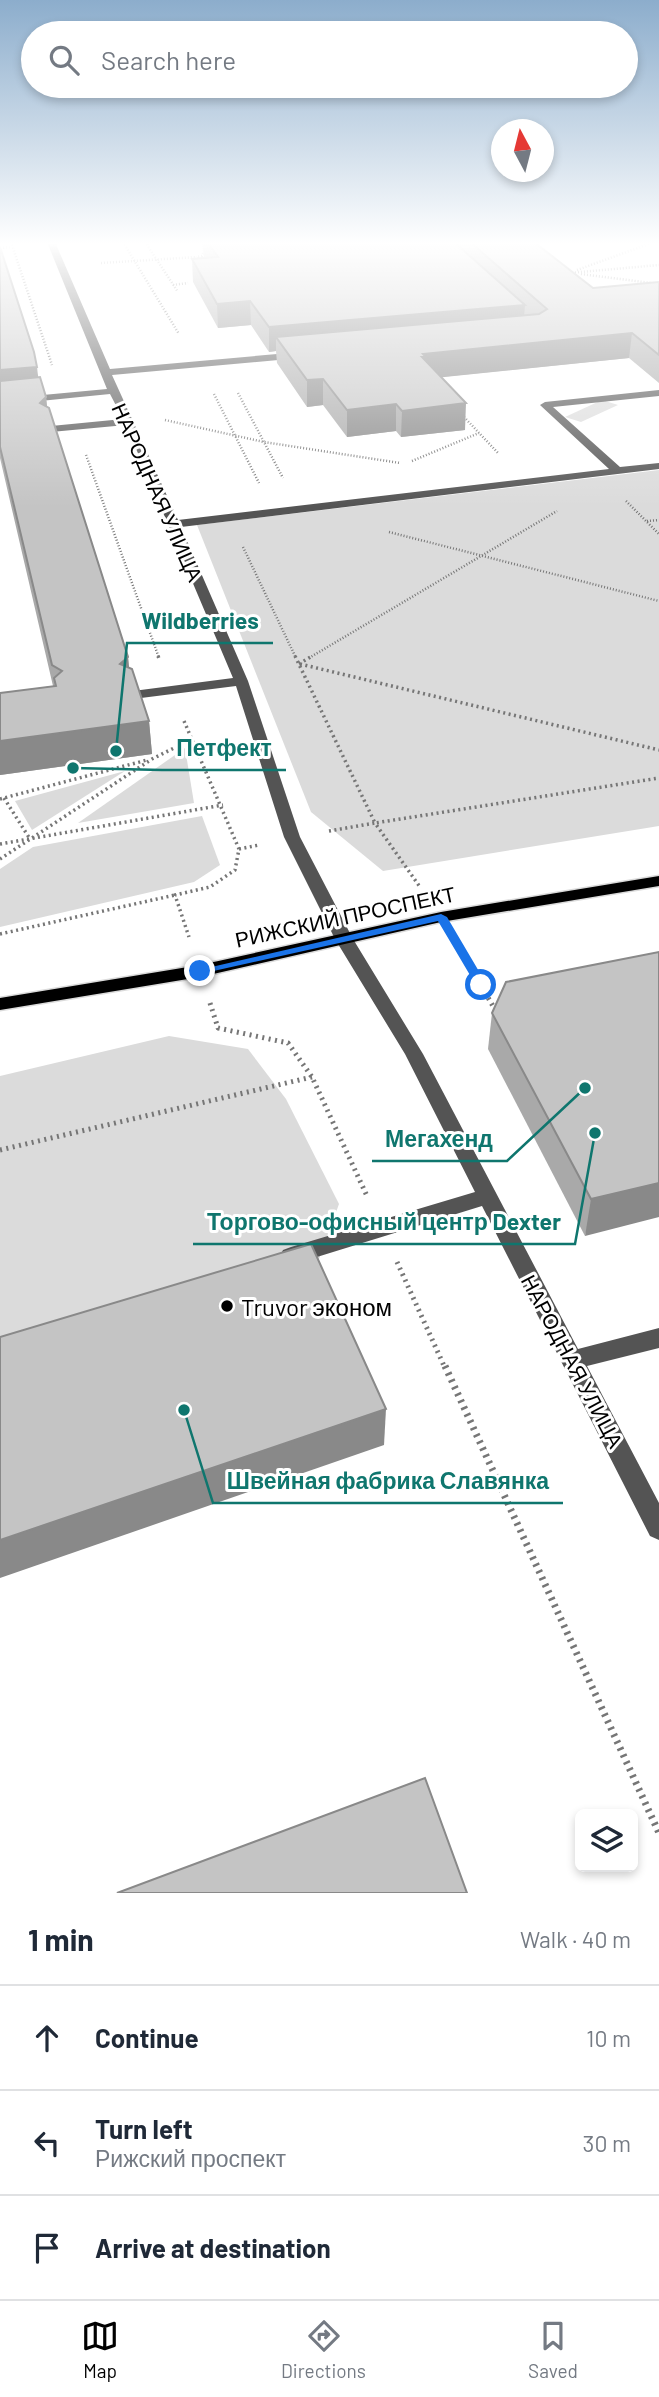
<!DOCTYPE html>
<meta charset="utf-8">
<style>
body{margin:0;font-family:Barlow,sans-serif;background:#f6f6f7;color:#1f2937}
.controls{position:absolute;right:21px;bottom:21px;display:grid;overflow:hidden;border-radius:10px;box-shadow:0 4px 10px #0003}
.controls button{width:63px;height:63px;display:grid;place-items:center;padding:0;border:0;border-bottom:2px solid #e0e1e3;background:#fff;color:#1f2937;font:35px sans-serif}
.compass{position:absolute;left:491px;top:119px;width:63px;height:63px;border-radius:50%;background:#fff;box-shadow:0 4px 10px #0003;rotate:353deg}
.stop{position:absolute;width:21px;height:21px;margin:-16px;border:5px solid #1a73e8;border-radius:50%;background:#fff}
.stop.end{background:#1a73e8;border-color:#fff;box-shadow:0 2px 7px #0008}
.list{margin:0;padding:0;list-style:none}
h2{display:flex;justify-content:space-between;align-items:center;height:91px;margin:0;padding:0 28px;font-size:30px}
h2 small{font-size:23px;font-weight:400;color:#747a83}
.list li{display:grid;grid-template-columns:46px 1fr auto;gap:21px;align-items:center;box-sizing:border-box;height:105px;padding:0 28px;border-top:2px solid #e0e1e3}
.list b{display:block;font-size:26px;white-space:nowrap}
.list p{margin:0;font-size:23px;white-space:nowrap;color:#747a83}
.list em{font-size:23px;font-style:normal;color:#747a83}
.icon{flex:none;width:38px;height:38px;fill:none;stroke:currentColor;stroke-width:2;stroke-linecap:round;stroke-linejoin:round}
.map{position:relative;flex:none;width:659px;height:1893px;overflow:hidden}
.search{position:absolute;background:#fff;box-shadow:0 4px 10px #0003;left:21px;right:21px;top:21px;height:77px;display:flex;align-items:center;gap:18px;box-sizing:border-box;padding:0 24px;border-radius:38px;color:#747a83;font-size:26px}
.sheet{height:406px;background:#fff}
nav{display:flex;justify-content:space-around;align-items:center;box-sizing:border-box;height:98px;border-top:2px solid #e0e1e3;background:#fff;font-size:19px;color:#747a83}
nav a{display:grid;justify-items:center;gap:4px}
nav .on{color:#000}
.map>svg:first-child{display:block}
</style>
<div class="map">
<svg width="659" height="1893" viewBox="0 0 659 1893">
<rect width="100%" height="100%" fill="#fff"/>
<!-- green -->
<g fill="#dbdbdb">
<polygon points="602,400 618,405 581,422 565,417"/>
<polygon points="659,470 659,826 383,871 311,812 197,525"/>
<polygon points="185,748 194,803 78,823"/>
<polygon points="125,771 32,830 15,801"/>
<polygon points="202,816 220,865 194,882 0,927 0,869 33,847"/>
<polygon points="169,1036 248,1049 286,1099 339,1204 311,1281 0,1376 0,1076"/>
</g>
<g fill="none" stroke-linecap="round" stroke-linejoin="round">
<!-- major casing -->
<g stroke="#dbdbdb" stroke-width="3">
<polygon id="major" points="659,876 659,886 441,922 200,977 0,1010 0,998 200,965 441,912"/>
</g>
<!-- path-far3 -->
<g stroke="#767676" stroke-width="2.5" stroke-dasharray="1 2" stroke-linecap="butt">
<polyline points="11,242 52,365"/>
<polyline points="123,242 179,334"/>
<polyline points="145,242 178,292"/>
<polyline points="0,248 12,247"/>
<polyline points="101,263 197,257"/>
<polyline points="202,263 197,257 202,256 208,242"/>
<polyline points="577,270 654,242"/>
<polyline points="569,273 659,265"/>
<polyline points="581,274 659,284"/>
<polyline points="173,285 188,283"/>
<polyline points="238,393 283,478"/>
<polyline points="214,394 259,483"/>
<polyline points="464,417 499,454"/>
<polyline points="165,420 264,442 400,463"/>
<polyline points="86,455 159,658"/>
<polyline points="412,461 479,433"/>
<polyline points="626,501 659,534"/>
<polyline points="647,521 659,520"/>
<polyline points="389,532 659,601"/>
<polyline points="243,547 296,658"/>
<polyline points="309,658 557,511"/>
</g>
<!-- path-far2 -->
<g stroke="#767676" stroke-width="3.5" stroke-dasharray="2 3.5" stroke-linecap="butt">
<polyline points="158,656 160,661"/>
<polyline points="295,656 375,823 659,778"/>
<polyline points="299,664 312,656"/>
<polyline points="300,664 659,750"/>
<polyline points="184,721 239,849 235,870 210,887 175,895 189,937"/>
<polyline points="4,798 30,839"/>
<polyline points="0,799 147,760"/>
<polyline points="329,831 375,823 420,887"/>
<polyline points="0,844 223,805"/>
<polyline points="239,849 259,845"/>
<polyline points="0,859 152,759 192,739"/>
<polyline points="0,934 175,895"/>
<polyline points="459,947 470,965"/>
</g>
<!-- path-far1 -->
<g stroke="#767676" stroke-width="5" stroke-dasharray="2 4.5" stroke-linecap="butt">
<polyline points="469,964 494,1008 499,1007"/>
<polyline points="210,1003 218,1028 288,1043 312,1077 367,1196"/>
<polyline points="0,1150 312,1077"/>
<polyline points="397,1262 445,1368"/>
</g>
<!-- path -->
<polyline stroke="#767676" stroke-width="7" stroke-dasharray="2.5 5" stroke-linecap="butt" points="445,1366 659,1833"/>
<!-- minor -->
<polygon fill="#545454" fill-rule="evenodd" points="47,242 55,242 110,369 300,352 305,355 300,358 112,375 178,520 609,469 540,405 545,402 659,390 659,396 553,407 620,467 659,463 659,469 181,527 248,681 300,837 353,939 423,1054 578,1349 659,1328 659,1348 587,1366 659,1503 659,1540 650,1536 482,1206 291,1265 283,1262 280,1256 283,1250 291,1247 475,1192 405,1054 335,939 284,837 236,686 133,699 126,695 133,691 233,678 126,425 51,432 46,429 51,426 123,419 110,394 0,405 0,399 107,389"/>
<!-- major -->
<use href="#major" fill="#000" fill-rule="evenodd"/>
</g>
<!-- wall -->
<g fill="#a9a9a9">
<polygon points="202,242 534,242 593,288 659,282 659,383 629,358 441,377 465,430 401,437 396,431 347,437 323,405 307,407 277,363 276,351 269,352 251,325 218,328 193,282 192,259 204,258"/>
<polygon points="0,247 38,377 46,397 47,407 128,657 129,668 149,721 152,754 0,775 0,693 53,686 0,458"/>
<polygon points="659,952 585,1236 488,1049 492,1013"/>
</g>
<!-- shaded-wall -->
<g fill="#898989">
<polygon points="250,301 251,325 218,328 217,304"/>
<polygon points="525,305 523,329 276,337 276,351 269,352 269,327"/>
<polygon points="632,333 629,358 425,379 422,357 423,354"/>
<polygon points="37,367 40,393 0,396 0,370"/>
<polygon points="323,379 323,405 307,407 307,380"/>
<polygon points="46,397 49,424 40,403"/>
<polygon points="466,403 465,430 401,437 402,411"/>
<polygon points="396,404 396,431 347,437 347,410"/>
<polygon points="128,657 131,689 120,664"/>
<polygon points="149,721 152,754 0,775 0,741"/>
<polygon points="659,1183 659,1217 585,1236 591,1199"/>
<polygon points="386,1409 384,1445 0,1578 0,1540"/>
</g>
<!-- building -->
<g fill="#c4c4c4" stroke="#898989" stroke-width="2">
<polygon points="207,242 454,242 525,305 269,327 250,301 217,304 192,259 218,257"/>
<polygon points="470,242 534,242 593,288 659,282 659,355 632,333 423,354 426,357 422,357 466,403 402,411 396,404 347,410 323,379 307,380 276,337 539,314 547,309"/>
<polygon points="0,247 34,352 37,367 0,370"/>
<polygon points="40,377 46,397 40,403 49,408 128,657 120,664 132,669 149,721 0,741 0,693 56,686 54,678 62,671 52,665 0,447 0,381"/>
<polygon points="659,952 659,1183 591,1199 492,1013 506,982"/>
<polygon points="311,1244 386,1409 0,1540 0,1337"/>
<polygon points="425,1778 467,1893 117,1893"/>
</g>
<!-- sky -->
<linearGradient id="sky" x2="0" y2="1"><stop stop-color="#8cadcc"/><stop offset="0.48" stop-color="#fff"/><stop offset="1" stop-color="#fff" stop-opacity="0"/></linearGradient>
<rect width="659" height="507" fill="url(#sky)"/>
<!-- route -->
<polygon fill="#1a73e8" points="441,914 447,917 487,985 485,987 477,987 438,921 200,974 194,971"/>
<!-- markers -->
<circle fill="#000" stroke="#fff" stroke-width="2.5" cx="227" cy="1306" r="7"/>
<g text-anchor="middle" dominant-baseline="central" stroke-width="6" stroke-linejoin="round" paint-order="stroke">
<!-- street labels -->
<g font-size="21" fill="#000" stroke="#fff">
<text transform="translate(158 492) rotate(66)">НАРОДНАЯ УЛИЦА</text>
<text transform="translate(345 916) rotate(-12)">РИЖСКИЙ ПРОСПЕКТ</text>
<text transform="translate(573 1361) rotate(62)">НАРОДНАЯ УЛИЦА</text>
</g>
<!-- near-poi labels -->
<g font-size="24" fill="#000" stroke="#fff" text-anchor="start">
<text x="241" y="1306">Truvor эконом</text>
</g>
</g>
<!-- callouts -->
<path fill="none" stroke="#0f766e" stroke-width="2.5" d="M116 751L127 643H273M73 768L162 770H286M585 1088L507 1161H372M595 1133L575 1244H193M184 1410L213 1503H563"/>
<g fill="#0f766e" stroke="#fff" stroke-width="2.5">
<circle cx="116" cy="751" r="7"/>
<circle cx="73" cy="768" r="7"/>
<circle cx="585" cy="1088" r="7"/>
<circle cx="595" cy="1133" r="7"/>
<circle cx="184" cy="1410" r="7"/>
</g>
<g font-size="23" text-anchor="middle" font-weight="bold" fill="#0f766e" stroke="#fff" stroke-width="6" stroke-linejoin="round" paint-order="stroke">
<text x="200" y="629">Wildberries</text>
<text x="224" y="756">Петфект</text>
<text x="439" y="1147">Мегахенд</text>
<text x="384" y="1230">Торгово-офисный центр Dexter</text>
<text x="388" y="1489">Швейная фабрика Славянка</text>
</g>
</svg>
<div class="controls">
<button><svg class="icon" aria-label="layers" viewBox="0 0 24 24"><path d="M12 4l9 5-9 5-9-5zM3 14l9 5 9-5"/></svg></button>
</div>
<svg class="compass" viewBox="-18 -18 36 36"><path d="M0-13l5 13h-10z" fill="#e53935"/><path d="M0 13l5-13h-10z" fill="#747a83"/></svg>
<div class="stop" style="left:481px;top:985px"></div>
<div class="stop end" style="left:200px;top:971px"></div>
<div class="search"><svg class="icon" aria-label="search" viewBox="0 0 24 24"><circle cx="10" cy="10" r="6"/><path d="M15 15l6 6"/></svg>Search here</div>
</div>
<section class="sheet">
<h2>1 min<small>Walk · 40 m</small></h2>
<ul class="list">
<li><svg class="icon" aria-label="ahead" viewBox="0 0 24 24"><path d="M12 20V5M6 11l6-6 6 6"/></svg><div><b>Continue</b></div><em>10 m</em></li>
<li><svg class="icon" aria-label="left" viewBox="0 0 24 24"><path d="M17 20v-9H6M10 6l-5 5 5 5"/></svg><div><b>Turn left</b><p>Рижский проспект</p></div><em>30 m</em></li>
<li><svg class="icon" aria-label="arrive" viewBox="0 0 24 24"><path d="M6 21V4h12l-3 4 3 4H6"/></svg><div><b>Arrive at destination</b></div></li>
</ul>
</section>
<nav>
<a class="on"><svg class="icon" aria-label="map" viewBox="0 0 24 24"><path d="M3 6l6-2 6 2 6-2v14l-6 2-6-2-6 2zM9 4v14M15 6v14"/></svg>Map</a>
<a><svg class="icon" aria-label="directions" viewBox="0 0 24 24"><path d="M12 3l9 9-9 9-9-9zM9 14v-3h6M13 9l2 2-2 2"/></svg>Directions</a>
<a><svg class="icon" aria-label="saved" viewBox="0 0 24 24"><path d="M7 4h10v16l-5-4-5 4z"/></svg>Saved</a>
</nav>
